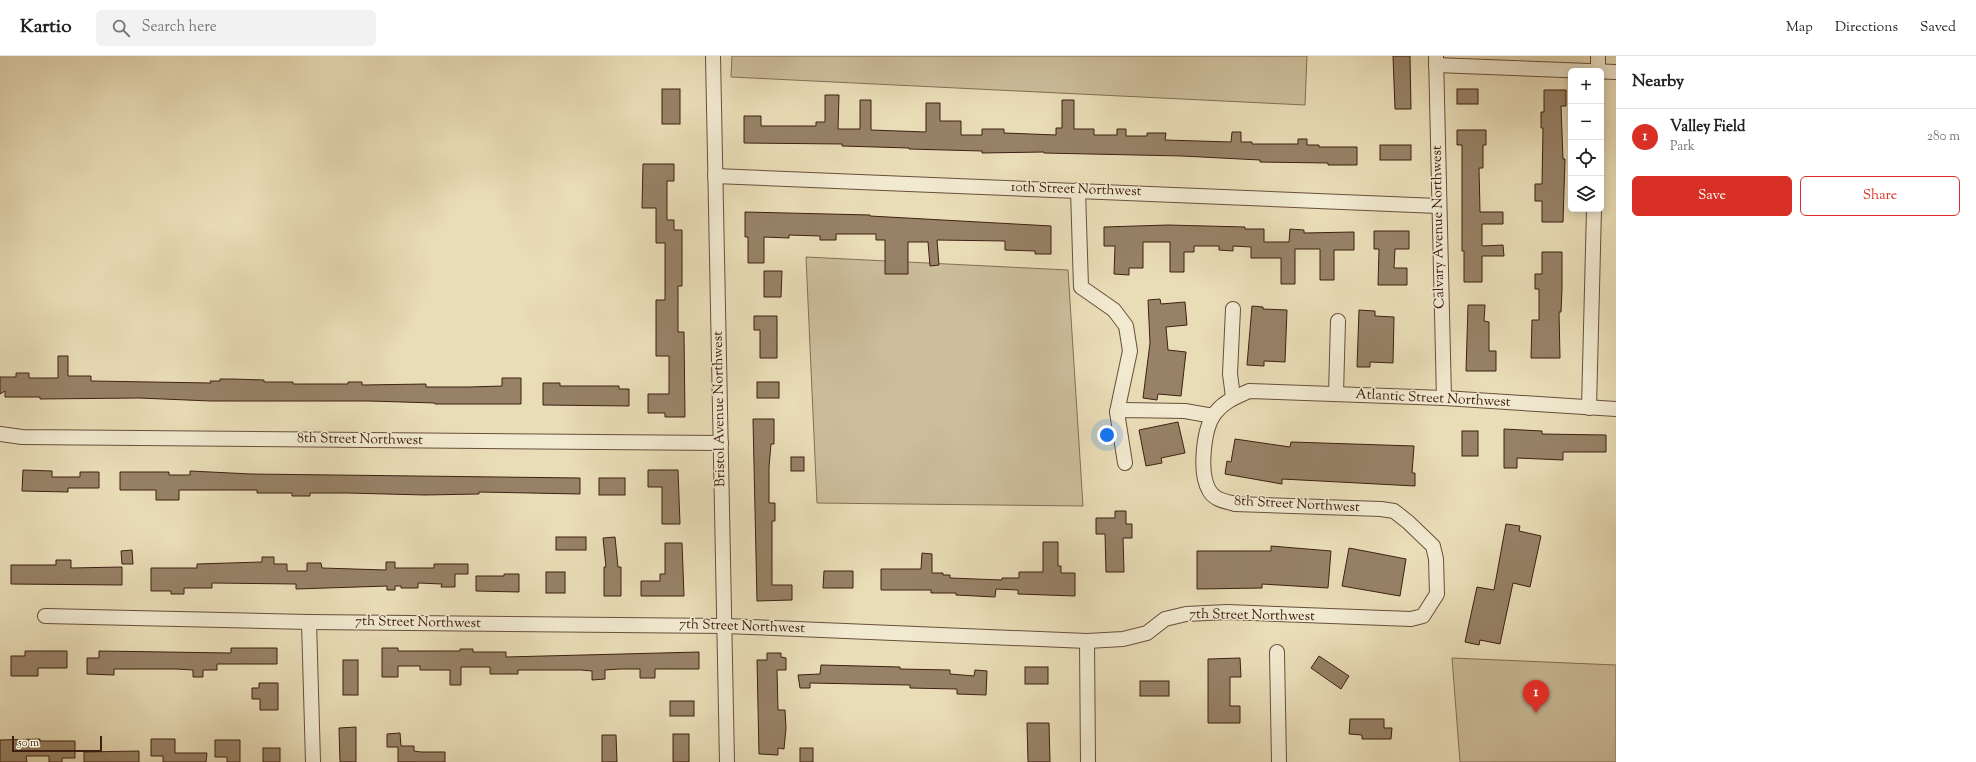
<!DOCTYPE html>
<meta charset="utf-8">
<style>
body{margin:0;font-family:"Sorts Mill Goudy",serif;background:#f2f2f2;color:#222}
.controls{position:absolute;right:12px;top:12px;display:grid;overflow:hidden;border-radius:6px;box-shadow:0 2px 10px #0003}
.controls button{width:36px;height:36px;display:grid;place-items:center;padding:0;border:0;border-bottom:1px solid #e0e0e0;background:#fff;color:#222;font:20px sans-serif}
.scale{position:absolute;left:12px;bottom:10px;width:90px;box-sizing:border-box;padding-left:4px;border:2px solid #3e2011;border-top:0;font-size:11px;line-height:14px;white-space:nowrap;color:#3e2011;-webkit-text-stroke:3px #f1e9d0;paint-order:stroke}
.you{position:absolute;left:1107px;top:379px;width:14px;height:14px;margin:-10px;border:3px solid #fff;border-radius:50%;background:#1a73e8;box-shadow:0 0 0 6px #1a73e833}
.badge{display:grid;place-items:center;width:26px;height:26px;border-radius:50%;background:#d93025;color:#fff;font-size:13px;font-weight:700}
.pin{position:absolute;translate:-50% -33px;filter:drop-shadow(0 1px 2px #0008)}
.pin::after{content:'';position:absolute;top:21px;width:14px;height:12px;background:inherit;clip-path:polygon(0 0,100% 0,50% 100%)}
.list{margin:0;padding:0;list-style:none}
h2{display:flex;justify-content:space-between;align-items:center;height:52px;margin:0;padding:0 16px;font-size:17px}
h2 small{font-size:13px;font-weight:400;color:#767676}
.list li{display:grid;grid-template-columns:26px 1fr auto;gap:12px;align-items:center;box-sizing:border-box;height:56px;padding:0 16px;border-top:1px solid #e0e0e0}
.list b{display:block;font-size:15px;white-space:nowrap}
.list p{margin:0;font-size:13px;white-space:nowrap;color:#767676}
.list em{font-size:13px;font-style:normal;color:#767676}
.actions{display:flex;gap:8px;padding:12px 16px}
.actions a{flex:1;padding:9px 0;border:1px solid #d93025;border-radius:6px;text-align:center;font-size:14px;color:#d93025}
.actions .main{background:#d93025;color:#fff}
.icon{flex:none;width:22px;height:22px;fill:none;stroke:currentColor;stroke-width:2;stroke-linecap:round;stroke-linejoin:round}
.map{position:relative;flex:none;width:1616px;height:706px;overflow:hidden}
header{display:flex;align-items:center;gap:24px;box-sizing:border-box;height:56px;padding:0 20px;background:#fff;border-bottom:1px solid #e0e0e0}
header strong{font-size:19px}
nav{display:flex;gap:22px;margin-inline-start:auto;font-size:14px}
.search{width:280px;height:36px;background:#f2f2f2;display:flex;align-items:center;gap:10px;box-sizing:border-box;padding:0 14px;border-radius:6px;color:#767676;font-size:15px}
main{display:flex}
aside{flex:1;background:#fff}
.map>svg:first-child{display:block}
</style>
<header>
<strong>Kartio</strong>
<div class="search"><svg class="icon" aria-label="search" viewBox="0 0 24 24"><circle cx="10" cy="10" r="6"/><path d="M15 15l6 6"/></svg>Search here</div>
<nav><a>Map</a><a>Directions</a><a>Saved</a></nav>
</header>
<main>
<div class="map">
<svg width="1616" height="706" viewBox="0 0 1616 706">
<rect width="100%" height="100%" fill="#e9ddb7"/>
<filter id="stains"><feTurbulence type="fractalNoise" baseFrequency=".005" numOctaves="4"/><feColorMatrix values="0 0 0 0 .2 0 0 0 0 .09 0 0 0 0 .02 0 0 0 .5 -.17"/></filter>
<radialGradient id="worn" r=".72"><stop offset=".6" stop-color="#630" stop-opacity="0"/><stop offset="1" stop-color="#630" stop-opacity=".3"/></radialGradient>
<!-- green -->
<g fill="#ccbd9b" stroke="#856e56">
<polygon points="732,0 1307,0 1305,49 731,21"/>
<polygon points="806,201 1068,214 1083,450 817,447"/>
<polygon points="1452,602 1616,609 1616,706 1460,706"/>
</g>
<!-- building -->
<g fill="#978267" stroke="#3e2011">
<polygon points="1393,0 1410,0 1411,53 1395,53"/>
<rect x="662" y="33" width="18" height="35"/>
<rect x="1457" y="33" width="21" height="15"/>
<polygon points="1544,34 1566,34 1566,50 1561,50 1563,103 1565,103 1563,166 1542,166 1542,145 1535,145 1535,128 1542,128 1543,72 1541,72 1541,56 1544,56"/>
<polygon points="825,39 839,39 838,73 860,73 860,44 871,44 871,74 926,76 926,47 940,47 940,65 961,65 961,79 982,79 982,73 1004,73 1004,77 1056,79 1056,72 1062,72 1062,44 1074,44 1074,73 1094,73 1094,79 1117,79 1117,73 1126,73 1126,80 1147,80 1147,77 1166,77 1165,84 1231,86 1232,76 1241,76 1241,86 1252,86 1252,88 1298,88 1298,83 1307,83 1307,89 1319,89 1319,91 1357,91 1357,109 1328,109 1328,107 1260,106 1260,104 1182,100 1044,97 1044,96 982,97 982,95 909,93 909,92 842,90 842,88 744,87 744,60 761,60 761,70 816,70 816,66 825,66"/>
<polygon points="1457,74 1486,74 1486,89 1483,89 1483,112 1479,112 1480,156 1503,156 1503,168 1482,168 1482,190 1503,189 1504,200 1482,200 1482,226 1464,226 1464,195 1462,195 1462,89 1457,89"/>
<rect x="1380" y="89" width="31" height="15"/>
<polygon points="643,108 674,108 674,125 667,125 667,164 674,164 674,174 682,174 682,230 678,230 678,276 684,276 685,361 665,361 665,357 648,357 648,338 669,338 669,300 656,300 656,244 665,244 665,187 656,187 656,152 642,152"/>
<polygon points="745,156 870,159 870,160 1051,170 1051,198 1035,198 1035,195 1005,194 1005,185 937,184 939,209 930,210 928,186 908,186 908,218 885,218 885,184 876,184 876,178 836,178 836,184 820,184 820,180 789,179 789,182 764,181 764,207 748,207 748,181 745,181"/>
<polygon points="1168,169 1245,171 1245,173 1264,173 1264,186 1289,186 1290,173 1304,174 1304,177 1354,176 1354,194 1334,194 1334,224 1320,224 1320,193 1295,193 1295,228 1281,228 1281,202 1251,202 1251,191 1233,190 1233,195 1219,194 1219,190 1194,190 1194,196 1184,196 1184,216 1170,216 1170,186 1143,186 1143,212 1129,212 1129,219 1114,218 1115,190 1104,190 1104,171"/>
<polygon points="1374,175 1409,175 1409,193 1395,193 1394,212 1407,212 1407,229 1378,229 1379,193 1374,193"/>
<polygon points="1542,196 1562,196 1562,233 1561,256 1559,256 1560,302 1531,302 1532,264 1539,264 1539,233 1535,233 1535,218 1542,218"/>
<polygon points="764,215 782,215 781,241 764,241"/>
<polygon points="1160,243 1161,248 1185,246 1187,269 1166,271 1168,294 1186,296 1181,340 1158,338 1157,344 1143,342 1150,287 1148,244"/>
<polygon points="1468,249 1485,249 1484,265 1489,266 1489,295 1496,295 1496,315 1466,315"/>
<polygon points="1252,250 1263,251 1263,253 1287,254 1285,306 1264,305 1264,310 1247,309"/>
<polygon points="1359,254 1375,255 1375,260 1394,261 1393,307 1370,306 1370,311 1357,311"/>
<polygon points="754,260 777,260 777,302 760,302 760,274 754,274"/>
<polygon points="58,300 68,300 68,320 91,320 91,325 211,327 210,325 220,325 220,323 232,323 264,324 264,326 293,326 293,328 348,328 348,326 362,326 362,329 426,328 426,331 469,331 502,330 502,322 521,322 521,348 435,348 435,347 369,345 211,345 139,342 40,343 40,341 5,341 5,335 0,338 0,321 16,321 16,317 29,317 29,322 58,322"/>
<rect x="757" y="326" width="22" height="16"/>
<polygon points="543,327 560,327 560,330 619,330 619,333 629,333 629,350 543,349"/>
<polygon points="753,363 774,363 774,388 771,388 769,411 769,447 775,447 775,465 772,465 772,529 792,529 792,544 757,545"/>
<polygon points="1178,366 1185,397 1161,402 1162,407 1146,410 1139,374"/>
<polygon points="1504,373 1542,375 1542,378 1606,379 1606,396 1563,396 1563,404 1517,402 1517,412 1504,412"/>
<rect x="1462" y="375" width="16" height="25"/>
<polygon points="1235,383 1290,391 1291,386 1414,390 1412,417 1415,417 1415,430 1282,423 1282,428 1225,418 1227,405 1231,406"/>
<rect x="791" y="401" width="13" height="14"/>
<polygon points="23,414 52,415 52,421 80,421 80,416 99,416 99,432 68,432 68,436 22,435"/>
<polygon points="648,414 678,414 680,468 662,468 662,431 648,431"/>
<polygon points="190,415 251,418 580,422 580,438 479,436 479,438 425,439 347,437 310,437 310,440 292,440 292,437 257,437 257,434 179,434 179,444 156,444 156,434 120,434 120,416 169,416 169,419 190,419"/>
<rect x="599" y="422" width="26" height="17"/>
<polygon points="1115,455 1126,455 1126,468 1132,468 1132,482 1123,482 1124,516 1106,516 1105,478 1096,478 1096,462 1115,462"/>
<polygon points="1506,468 1520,470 1519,475 1541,480 1530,531 1513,527 1500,588 1480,584 1479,589 1465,586 1477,531 1494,534"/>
<rect x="556" y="481" width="30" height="13"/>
<polygon points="615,481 618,511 621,511 621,540 604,540 604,511 606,511 603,482"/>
<polygon points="1043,486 1058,486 1058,510 1061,510 1061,517 1075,517 1075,540 1018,538 1018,534 996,533 995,541 956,539 956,537 931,537 931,534 881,534 881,513 921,513 922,497 932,498 932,517 943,517 943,519 950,519 950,522 1002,524 1002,522 1019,522 1019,516 1043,516"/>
<polygon points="665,487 682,487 684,540 641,540 641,525 660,525 660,518 665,518"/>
<polygon points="1271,490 1331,495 1328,532 1262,528 1262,532 1197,533 1197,495 1271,495"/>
<polygon points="1349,492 1406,503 1400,540 1342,530"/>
<polygon points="132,494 133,508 122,508 121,495"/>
<polygon points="262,501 274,501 274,508 287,508 287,515 307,515 307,507 321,507 322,512 386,514 386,506 395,506 395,512 434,512 434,508 468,508 468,518 455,518 455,531 441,531 442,528 418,527 418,532 401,532 401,530 395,530 395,534 387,534 387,530 296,533 296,528 212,527 212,532 184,532 184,538 171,538 171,535 151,535 151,512 197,512 197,508 262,506"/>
<polygon points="56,504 71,504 71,512 122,511 122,529 11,528 11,509 56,509"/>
<polygon points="824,515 853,515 853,532 823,532"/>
<rect x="546" y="516" width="19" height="21"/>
<polygon points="504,518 519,518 519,536 476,535 476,520 504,520"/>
<polygon points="231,592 277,592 277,608 217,608 217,614 203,614 203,621 193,621 193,614 176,613 114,613 114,619 87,618 87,602 99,602 99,595 231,597"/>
<polygon points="382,592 398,592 398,595 460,595 460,593 473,593 473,596 506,596 506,601 699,596 699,613 655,613 655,622 640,622 640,613 620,613 605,614 605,623 592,624 592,615 581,614 518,614 518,618 490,618 490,611 461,611 461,629 450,629 450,614 420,614 420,610 398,610 398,621 382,621"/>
<polygon points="25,595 67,595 67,612 38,612 38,620 11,620 11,600 25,600"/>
<polygon points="767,597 781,597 781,601 786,602 786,614 777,614 778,654 785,654 786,672 784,693 778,692 778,699 759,698 757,604 767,604"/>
<polygon points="1319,600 1349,620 1341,633 1311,612"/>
<polygon points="1240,602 1241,621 1230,621 1230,650 1240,650 1240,667 1208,667 1208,603"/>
<rect x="343" y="604" width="15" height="35"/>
<polygon points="821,609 900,611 900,613 950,614 950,618 974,620 975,614 987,615 986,639 957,638 957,633 910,632 910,629 810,627 810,632 800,632 798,619 820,618"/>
<rect x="1025" y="611" width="23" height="17"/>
<rect x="1140" y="625" width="29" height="15"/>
<polygon points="259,627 278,627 278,654 260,654 260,643 252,643 252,632 259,632"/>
<rect x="670" y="645" width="24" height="15"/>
<polygon points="1350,663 1384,663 1384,672 1392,672 1391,683 1362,683 1362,679 1349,678"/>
<polygon points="1027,667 1049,667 1050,706 1028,706"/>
<polygon points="356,671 356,706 340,706 339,672"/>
<polygon points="400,677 401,690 414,690 414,695 421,696 445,696 445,706 398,706 398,691 387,691 387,678"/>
<rect x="673" y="678" width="16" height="28"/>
<polygon points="602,679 616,679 617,706 602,706"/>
<polygon points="40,683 40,685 75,685 75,702 62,702 62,706 49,706 49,700 26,700 27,706 0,706 0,684"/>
<polygon points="151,683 175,683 175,697 207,697 206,706 163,706 163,700 151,700"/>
<polygon points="215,684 240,684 240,706 227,706 227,701 215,701"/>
<rect x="263" y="692" width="17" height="14"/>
<rect x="800" y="692" width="13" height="14"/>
<polygon points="139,695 139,706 84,706 84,696"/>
</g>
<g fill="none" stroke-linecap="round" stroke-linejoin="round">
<!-- minor casing -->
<g stroke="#694f3a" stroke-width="16">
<g id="minor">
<polyline points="713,0 727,706"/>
<polyline points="1436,0 1444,342"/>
<polyline points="1436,9 1616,16"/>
<polyline points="1598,15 1598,0"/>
<polyline points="715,120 1438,150"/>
<polyline points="1078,134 1081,231 1114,254 1126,270 1130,295 1117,356 1125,407"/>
<polyline points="1233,253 1230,318 1233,341"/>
<polyline points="1336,338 1338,265"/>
<polyline points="1589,352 1594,153"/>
<polyline points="1117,356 1124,354 1185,355 1213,360"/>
<polyline points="0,378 22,381 721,387"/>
<path d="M 45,560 L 309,566 L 725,570 L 1087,585 L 1123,583 L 1147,577 L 1165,563 L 1186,558 L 1227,556 L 1411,563 L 1423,560 L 1437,538 L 1436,503 L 1433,490 L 1408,466 L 1394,455 L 1381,453 L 1235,448 C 1225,445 1214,444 1209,434 C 1199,417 1203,371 1216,356 C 1225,345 1236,341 1249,335 L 1444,342 L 1616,353"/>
<polyline points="309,566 313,706"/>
<polyline points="1087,585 1088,706"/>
<polyline points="1277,596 1279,706"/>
</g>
</g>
<!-- minor -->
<use href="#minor" stroke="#f1e9d0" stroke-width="14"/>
</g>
<g text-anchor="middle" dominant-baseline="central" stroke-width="3" stroke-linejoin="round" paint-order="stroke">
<!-- street labels -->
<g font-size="14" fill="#3e2011" stroke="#f1e9d0">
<text transform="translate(1076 134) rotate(2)">10th Street Northwest</text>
<text transform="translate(1439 171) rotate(-91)">Calvary Avenue Northwest</text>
<text transform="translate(1433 343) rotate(3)">Atlantic Street Northwest</text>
<text transform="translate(720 353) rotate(-91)">Bristol Avenue Northwest</text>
<text transform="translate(360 384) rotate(1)">8th Street Northwest</text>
<text transform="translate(1297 449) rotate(3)">8th Street Northwest</text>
<text transform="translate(1252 560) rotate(1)">7th Street Northwest</text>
<text transform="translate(418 567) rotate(1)">7th Street Northwest</text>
<text transform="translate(742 571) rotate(2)">7th Street Northwest</text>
</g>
</g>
<rect width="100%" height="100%" filter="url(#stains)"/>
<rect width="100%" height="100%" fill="url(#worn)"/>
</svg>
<div class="controls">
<button>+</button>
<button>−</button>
<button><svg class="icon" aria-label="locate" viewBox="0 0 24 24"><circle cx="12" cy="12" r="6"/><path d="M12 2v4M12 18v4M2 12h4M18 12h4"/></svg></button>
<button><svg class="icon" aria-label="layers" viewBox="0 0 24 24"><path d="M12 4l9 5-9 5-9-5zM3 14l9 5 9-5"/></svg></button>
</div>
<div class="scale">50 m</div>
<div class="you"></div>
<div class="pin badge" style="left:1536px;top:657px">1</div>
</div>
<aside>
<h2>Nearby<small></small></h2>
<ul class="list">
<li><span class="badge">1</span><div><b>Valley Field</b><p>Park</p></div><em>280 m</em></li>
</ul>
<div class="actions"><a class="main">Save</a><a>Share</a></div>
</aside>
</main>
